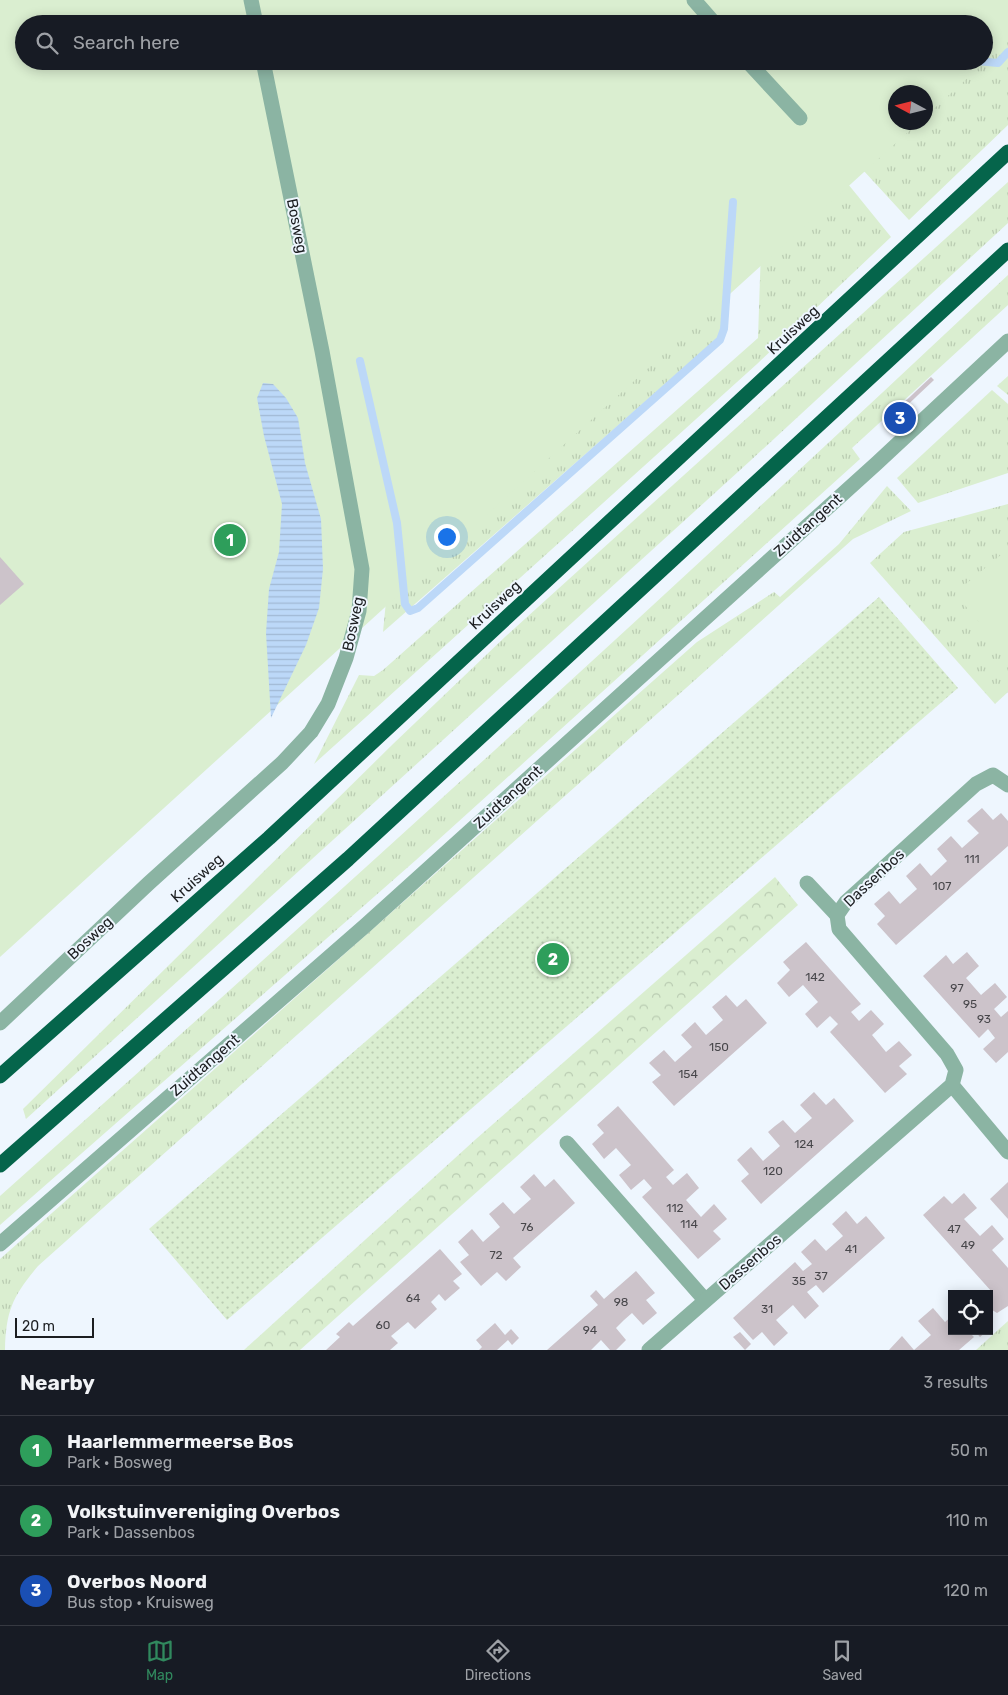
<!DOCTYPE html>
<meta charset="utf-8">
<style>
body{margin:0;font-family:Rubik,sans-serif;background:#242831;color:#f1f3f6}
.controls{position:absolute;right:15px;bottom:15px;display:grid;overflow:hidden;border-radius:0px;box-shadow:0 2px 12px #0003}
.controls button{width:45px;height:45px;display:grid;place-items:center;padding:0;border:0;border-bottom:1px solid #363941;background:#171b24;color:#f1f3f6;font:25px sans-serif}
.compass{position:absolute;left:888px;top:85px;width:45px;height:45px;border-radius:50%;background:#171b24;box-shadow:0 2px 12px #0003;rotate:277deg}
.scale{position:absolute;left:15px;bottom:12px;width:79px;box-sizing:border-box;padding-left:5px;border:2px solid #1c1e21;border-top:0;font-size:14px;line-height:18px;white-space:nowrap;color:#1c1e21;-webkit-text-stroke:4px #eef6fe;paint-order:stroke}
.you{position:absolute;left:446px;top:536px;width:18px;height:18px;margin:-12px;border:4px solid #fff;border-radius:50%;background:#1a73e8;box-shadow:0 0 0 8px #1a73e833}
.badge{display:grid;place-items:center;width:32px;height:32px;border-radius:50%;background:#31895e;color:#fff;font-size:16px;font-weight:700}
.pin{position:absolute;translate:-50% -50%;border:2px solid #fff;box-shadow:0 1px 5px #0006}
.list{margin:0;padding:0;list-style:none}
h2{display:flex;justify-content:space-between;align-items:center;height:65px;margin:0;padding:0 20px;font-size:21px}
h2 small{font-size:16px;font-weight:400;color:#9ea1a6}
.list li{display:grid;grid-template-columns:32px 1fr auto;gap:15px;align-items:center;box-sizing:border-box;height:70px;padding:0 20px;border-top:1px solid #363941}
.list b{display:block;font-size:19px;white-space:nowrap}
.list p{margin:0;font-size:16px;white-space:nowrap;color:#9ea1a6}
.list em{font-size:16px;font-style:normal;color:#9ea1a6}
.icon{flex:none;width:28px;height:28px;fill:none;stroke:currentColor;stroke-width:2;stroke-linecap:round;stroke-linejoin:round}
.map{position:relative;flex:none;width:1008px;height:1350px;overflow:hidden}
.search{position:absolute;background:#171b24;box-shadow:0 2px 12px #0003;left:15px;right:15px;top:15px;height:55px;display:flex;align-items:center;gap:12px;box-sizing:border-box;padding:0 18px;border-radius:28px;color:#9ea1a6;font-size:19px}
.sheet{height:275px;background:#171b24}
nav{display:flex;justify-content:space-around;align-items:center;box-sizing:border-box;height:70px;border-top:1px solid #363941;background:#171b24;font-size:14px;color:#9ea1a6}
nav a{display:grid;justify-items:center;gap:2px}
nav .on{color:#31895e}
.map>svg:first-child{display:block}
</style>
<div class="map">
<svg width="1008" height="1350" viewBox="0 0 1008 1350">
<defs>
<pattern id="grass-tufts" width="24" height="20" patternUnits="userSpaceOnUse" patternTransform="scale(1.25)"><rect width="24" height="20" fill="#daeed0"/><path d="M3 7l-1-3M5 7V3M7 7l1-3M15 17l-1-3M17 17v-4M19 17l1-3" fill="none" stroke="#baccb2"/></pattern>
<pattern id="forest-crowns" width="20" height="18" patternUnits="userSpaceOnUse" patternTransform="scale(1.25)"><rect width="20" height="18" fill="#daeed0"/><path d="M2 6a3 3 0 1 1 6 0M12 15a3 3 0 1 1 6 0" fill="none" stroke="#baccb2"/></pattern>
<pattern id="garden-dots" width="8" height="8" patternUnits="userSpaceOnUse" patternTransform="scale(1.25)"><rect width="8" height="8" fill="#daeed0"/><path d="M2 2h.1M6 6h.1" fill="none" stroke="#baccb2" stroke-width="1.8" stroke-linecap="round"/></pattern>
<pattern id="water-rules" width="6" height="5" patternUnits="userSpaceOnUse" patternTransform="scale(1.25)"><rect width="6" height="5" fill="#bcd8f8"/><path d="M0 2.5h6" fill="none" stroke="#a1b9d4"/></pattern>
</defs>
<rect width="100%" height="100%" fill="#eef6fe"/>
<!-- grass -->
<g fill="url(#grass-tufts)" fill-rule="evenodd">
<path d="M 1008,17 L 1008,125 L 909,220 L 863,170 L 849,61 L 984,61 ZM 896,92 L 926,92 L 926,122 L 896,122 Z"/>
<polygon points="753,167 721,335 383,632 387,591"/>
<polygon points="835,168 891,237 757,364 314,764 359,675 374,676 383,670 758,338 763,189"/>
<polygon points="1008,182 1008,223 750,461 26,1119 23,1109 393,744 506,636"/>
<path d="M 1008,275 L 1008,305 L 852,448 L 860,459 L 416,860 L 0,1225 L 0,1196 C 340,893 676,587 1008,275 Z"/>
<polygon points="1008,376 1008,395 997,386"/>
<polygon points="992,390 1008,404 1008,473 918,503 897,478"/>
<path d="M 887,486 L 911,511 L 853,539 L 38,1266 C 13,1296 6,1310 5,1350 L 0,1350 L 0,1259 L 697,642 L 774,592 L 780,597 L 839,544 Z"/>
<polygon points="1008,504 1008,692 995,704 870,563 904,532"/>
<polygon points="1008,1321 1008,1350 976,1350"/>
</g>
<!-- forest -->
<polygon fill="url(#forest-crowns)" points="775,877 798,905 300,1350 244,1350 476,1139"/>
<!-- park -->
<g fill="#daeed0" fill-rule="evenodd">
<path d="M 0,0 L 1008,0 L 1008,41 L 926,116 L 926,92 L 896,92 L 896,122 L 918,123 L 0,957 ZM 24,24 L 984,24 L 984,61 L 24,61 Z"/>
<polygon points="1008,549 1008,648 1003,652 955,593"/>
</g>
<!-- garden -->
<polygon fill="url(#garden-dots)" points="879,597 958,688 227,1320 149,1229"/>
<!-- water -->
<polygon fill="url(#water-rules)" points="263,383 273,384 286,398 298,418 305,463 321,519 323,569 319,608 306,645 271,718 266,633 269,589 279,552 282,504 264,436 257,398"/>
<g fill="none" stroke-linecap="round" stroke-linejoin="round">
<!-- stream -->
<g stroke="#bcd8f8" stroke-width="8">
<polyline points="977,61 998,63 1008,52"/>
<polyline points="360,361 397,523 405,604 410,611 418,608 720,340 724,329 733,202"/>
</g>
</g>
<!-- building -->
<g fill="#ccc3ca">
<polygon points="931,377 934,380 899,413 896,410"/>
<polygon points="0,557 24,584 0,605"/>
<polygon points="982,808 993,820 1001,813 1008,821 1008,846 896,945 877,924 885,916 874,904 889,891 900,904 909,896 917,889 906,876 920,863 931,876 947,861 937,849 951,836 962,848 979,833 967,821"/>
<polygon points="806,942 861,1004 851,1012 859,1021 871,1010 884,1024 872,1035 886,1052 899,1041 912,1055 899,1066 907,1074 885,1093 830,1032 838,1024 830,1016 817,1028 805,1014 818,1002 803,985 789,997 777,983 790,970 783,962"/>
<polygon points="967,952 979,966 966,978 981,995 995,983 1007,997 994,1009 1001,1017 1008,1011 1008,1052 996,1063 983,1049 995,1038 988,1029 979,1038 923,976 946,955 953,964"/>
<polygon points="726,995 737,1007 746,999 767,1023 674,1106 652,1082 661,1075 649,1063 664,1050 675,1062 692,1047 681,1035 695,1022 706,1035 723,1020 712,1007"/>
<polygon points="814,1092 826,1105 834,1098 854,1121 761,1204 741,1181 749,1174 737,1160 751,1147 763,1161 780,1146 768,1132 775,1126 783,1120 795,1133 812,1118 800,1105"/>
<polygon points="618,1106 674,1170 666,1177 673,1185 687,1173 699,1188 686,1200 701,1217 714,1204 727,1219 713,1231 721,1239 698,1259 642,1197 652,1188 644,1179 631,1190 619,1175 631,1165 616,1148 604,1159 592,1144 604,1133 597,1125"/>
<polygon points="534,1174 545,1187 554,1179 575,1203 513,1258 521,1267 506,1281 497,1272 481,1286 460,1262 469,1255 458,1242 472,1229 483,1242 492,1234 500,1227 489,1214 503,1202 514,1214 531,1199 520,1187"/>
<polygon points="1008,1182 1008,1219 990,1199"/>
<polygon points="964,1193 977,1208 964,1219 980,1236 992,1225 1004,1239 992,1250 1008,1268 1008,1306 997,1313 989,1308 989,1296 992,1292 923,1215 944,1196 952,1204"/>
<polygon points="846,1211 857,1224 866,1216 885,1238 823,1293 816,1285 807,1292 819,1306 805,1319 793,1305 776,1320 788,1333 774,1346 762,1332 753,1340 733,1318 795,1262 803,1271 812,1264 801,1252 815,1239 826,1251 843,1236 832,1224"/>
<polygon points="440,1249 462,1274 453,1281 460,1288 445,1301 439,1294 431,1302 437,1309 415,1329 408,1322 391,1336 398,1343 390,1350 326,1350 340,1337 336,1334 349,1322 353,1326"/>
<polygon points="636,1271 655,1293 646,1300 657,1313 643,1325 632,1313 624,1320 616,1328 626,1340 616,1350 610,1350 601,1340 591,1350 547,1350 598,1305 590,1296 596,1290 604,1299"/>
<polygon points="933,1308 945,1322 952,1316 952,1331 968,1331 974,1337 959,1350 889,1350 902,1336 914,1350 931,1335 918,1321"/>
<polygon points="495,1323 505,1335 511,1329 519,1338 512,1345 508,1340 497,1350 479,1350 482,1347 476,1340"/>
<polygon points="975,1331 987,1331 980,1337"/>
<polygon points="740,1332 751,1344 745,1350 733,1337"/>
</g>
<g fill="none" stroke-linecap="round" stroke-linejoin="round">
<!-- minor -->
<g stroke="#8bb4a3" stroke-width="15">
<polyline points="251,0 256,24"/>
<polyline points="694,0 715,24"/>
<polyline points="747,61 800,118"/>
<polyline points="807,883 837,915"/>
<polyline points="0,1023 149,883 282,763 311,732 328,704 346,658 359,611 362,569 322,351 263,61"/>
<polyline points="952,1085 1008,1152"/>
<polyline points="567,1143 705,1300"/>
<polyline points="0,1244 366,925 877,463 1008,341"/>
<polyline points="649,1350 952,1085 956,1070 947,1054 839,929 837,915 846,902 976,784 993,775 1008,785"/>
</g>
<!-- highway -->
<g stroke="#05654b" stroke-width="15">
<polyline points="0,1076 269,838 1008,152"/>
<polyline points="0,1165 348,859 1008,250"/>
</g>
</g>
<g text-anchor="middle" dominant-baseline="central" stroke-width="4" stroke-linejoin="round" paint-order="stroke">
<!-- number labels -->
<g font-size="12" fill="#48474b">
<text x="972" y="859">111</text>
<text x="942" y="886">107</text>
<text x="815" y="977">142</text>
<text x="957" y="988">97</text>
<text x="970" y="1004">95</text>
<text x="984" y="1019">93</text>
<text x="719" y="1047">150</text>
<text x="688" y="1074">154</text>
<text x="804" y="1144">124</text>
<text x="773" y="1171">120</text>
<text x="675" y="1208">112</text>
<text x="689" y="1224">114</text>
<text x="527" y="1227">76</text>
<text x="954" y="1229">47</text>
<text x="968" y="1245">49</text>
<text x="851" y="1249">41</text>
<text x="496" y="1255">72</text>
<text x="821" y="1276">37</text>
<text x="799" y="1281">35</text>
<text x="413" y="1298">64</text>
<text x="621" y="1302">98</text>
<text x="767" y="1309">31</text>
<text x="383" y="1325">60</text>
<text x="590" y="1330">94</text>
</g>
<!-- street labels -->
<g font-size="15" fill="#1c1e21" stroke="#eef6fe">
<text transform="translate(297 226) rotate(79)">Bosweg</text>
<text transform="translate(793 330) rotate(-43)">Kruisweg</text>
<text transform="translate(808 525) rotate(-42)">Zuidtangent</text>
<text transform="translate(495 605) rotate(-43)">Kruisweg</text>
<text transform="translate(353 624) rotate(-78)">Bosweg</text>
<text transform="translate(508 797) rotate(-42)">Zuidtangent</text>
<text transform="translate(197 878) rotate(-42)">Kruisweg</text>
<text transform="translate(874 878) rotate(-43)">Dassenbos</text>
<text transform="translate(90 938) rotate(-43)">Bosweg</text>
<text transform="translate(205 1065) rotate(-41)">Zuidtangent</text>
<text transform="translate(750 1262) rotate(-41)">Dassenbos</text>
</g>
</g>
</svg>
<div class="controls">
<button><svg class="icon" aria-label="locate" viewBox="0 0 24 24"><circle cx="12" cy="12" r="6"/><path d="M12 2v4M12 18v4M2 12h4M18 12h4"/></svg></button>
</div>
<svg class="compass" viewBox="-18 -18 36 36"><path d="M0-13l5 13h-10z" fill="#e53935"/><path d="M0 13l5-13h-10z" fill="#9ea1a6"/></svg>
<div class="scale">20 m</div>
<div class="you"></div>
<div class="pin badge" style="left:230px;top:540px;background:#2e9e5b">1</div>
<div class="pin badge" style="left:553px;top:959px;background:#2e9e5b">2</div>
<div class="pin badge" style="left:900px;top:418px;background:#1a4fb4">3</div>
<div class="search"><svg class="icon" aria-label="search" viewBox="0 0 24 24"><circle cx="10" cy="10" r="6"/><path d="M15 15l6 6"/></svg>Search here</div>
</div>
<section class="sheet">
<h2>Nearby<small>3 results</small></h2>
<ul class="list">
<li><span class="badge" style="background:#2e9e5b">1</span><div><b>Haarlemmermeerse Bos</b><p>Park · Bosweg</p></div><em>50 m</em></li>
<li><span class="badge" style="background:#2e9e5b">2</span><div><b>Volkstuinvereniging Overbos</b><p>Park · Dassenbos</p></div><em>110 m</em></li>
<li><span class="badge" style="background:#1a4fb4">3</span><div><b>Overbos Noord</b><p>Bus stop · Kruisweg</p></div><em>120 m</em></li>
</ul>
</section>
<nav>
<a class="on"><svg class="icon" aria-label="map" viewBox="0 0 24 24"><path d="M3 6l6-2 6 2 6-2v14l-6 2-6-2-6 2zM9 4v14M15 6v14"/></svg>Map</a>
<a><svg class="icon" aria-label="directions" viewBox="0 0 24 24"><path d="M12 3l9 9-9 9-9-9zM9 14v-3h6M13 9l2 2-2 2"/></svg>Directions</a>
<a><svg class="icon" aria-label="saved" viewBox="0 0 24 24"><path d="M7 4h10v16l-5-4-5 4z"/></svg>Saved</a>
</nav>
